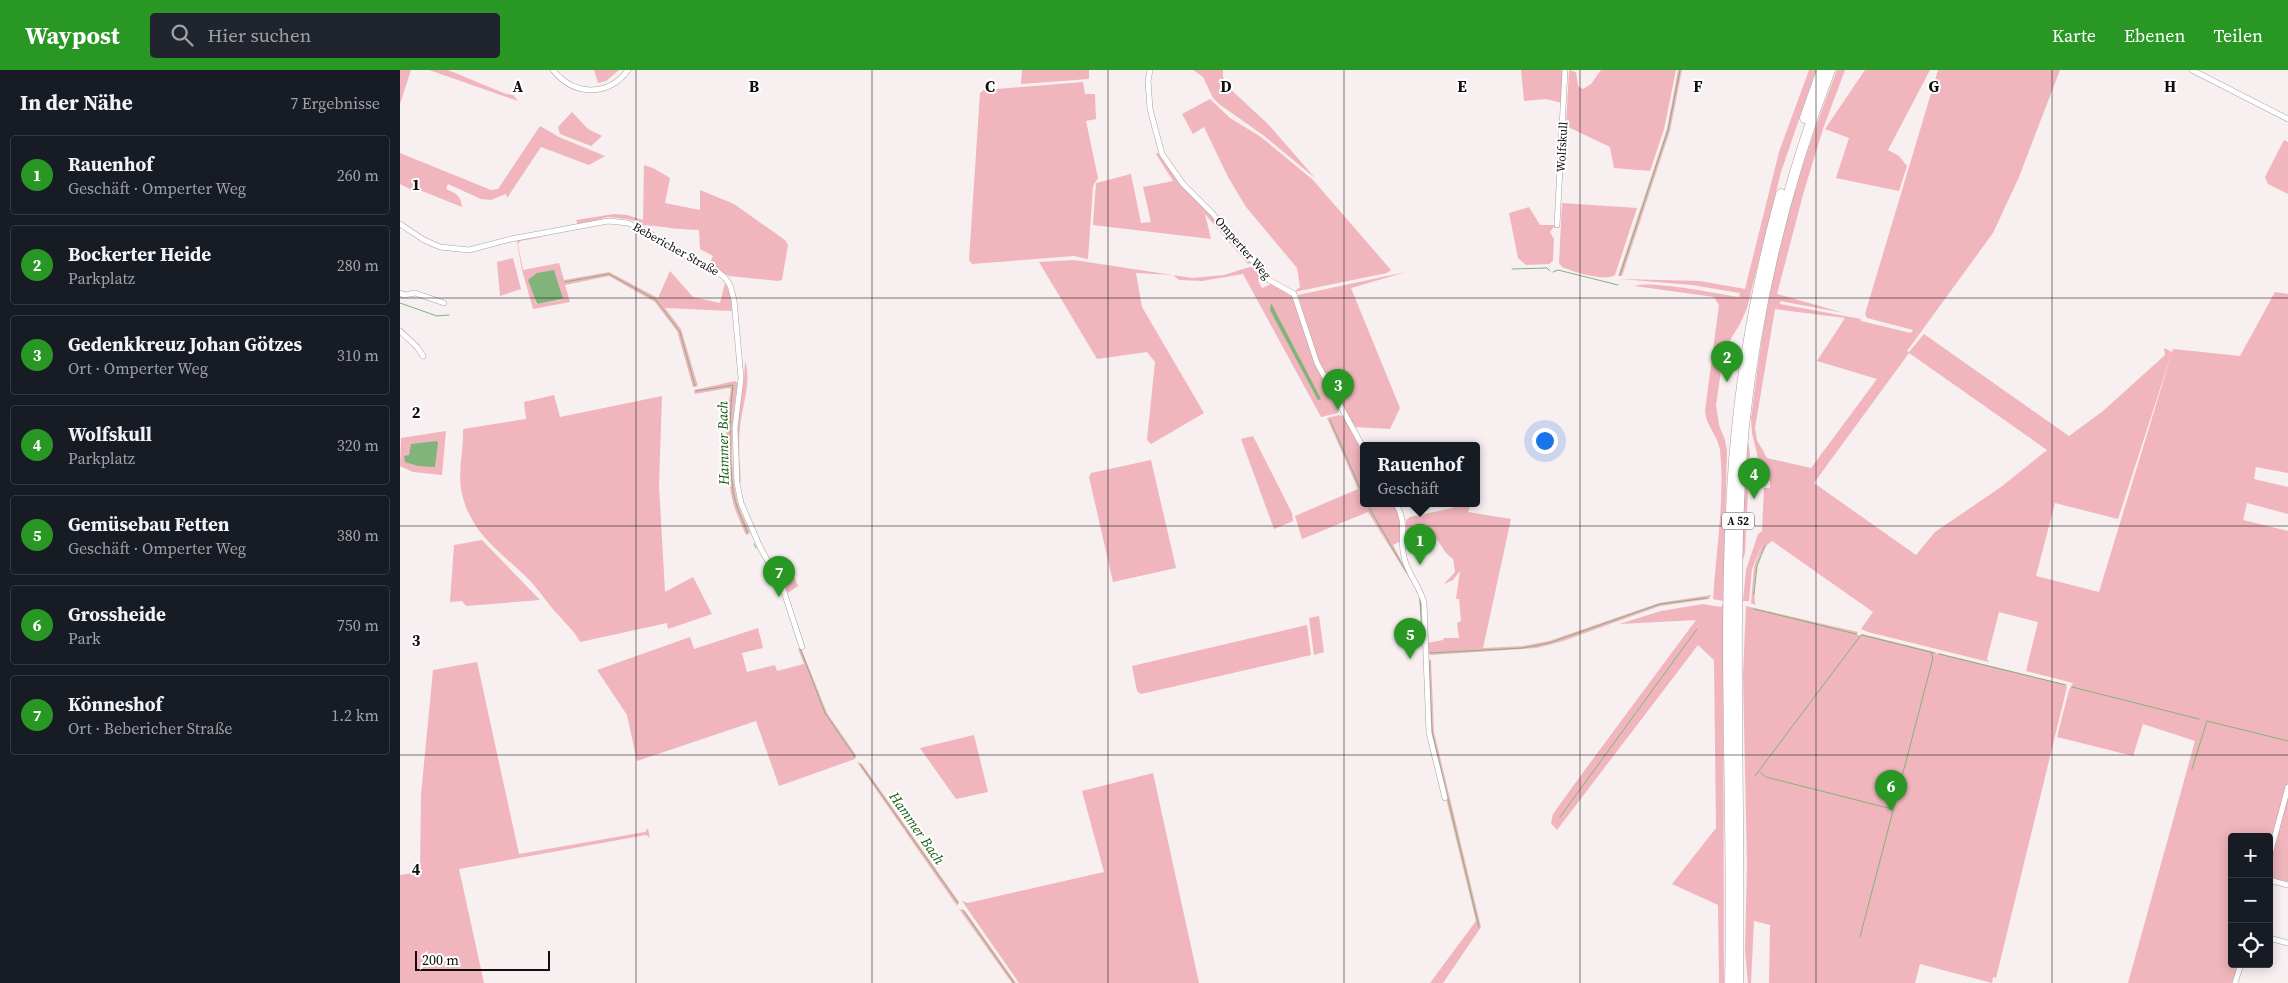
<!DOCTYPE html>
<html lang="de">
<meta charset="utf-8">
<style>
body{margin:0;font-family:"Source Serif 4",serif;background:#20242c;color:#f1f3f6}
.controls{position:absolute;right:15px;bottom:15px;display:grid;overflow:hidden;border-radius:5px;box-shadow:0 2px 12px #0003}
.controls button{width:45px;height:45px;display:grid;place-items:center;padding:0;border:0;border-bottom:1px solid #363941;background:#171b24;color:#f1f3f6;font:25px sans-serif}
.scale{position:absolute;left:15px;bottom:12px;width:135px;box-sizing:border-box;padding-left:5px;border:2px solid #110e0f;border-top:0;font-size:14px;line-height:18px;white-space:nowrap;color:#110e0f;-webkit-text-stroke:4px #fff;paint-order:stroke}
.you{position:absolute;left:1144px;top:370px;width:18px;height:18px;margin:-12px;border:4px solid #fff;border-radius:50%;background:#1a73e8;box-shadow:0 0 0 8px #1a73e833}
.badge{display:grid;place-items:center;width:32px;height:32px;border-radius:50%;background:#299723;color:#fff;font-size:16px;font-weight:700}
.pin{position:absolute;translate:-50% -41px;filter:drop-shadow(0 1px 2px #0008)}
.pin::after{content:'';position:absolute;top:26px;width:18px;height:15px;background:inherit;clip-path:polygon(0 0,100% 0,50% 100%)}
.popup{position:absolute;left:960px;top:372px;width:120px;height:65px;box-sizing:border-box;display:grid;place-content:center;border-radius:5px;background:#171b24;filter:drop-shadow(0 1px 4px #0005);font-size:16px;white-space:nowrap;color:#9ea1a6}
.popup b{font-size:19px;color:#f1f3f6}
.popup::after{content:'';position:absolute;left:50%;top:100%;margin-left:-10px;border:10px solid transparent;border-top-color:#171b24}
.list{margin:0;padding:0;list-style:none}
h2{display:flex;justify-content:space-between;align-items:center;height:65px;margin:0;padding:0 20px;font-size:21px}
h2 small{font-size:16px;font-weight:400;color:#9ea1a6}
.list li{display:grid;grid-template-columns:32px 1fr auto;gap:15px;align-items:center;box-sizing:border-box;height:80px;margin:0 10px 10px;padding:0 10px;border:1px solid #363941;border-radius:5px}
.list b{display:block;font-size:19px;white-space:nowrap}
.list p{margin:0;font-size:16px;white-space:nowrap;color:#9ea1a6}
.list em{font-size:16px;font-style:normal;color:#9ea1a6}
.icon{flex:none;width:28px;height:28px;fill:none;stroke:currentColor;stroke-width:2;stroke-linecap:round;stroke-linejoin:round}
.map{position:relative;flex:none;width:1888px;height:913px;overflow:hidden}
header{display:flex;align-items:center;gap:30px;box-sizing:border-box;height:70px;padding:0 25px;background:#299723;color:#fff}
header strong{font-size:24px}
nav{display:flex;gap:28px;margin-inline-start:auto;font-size:18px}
.search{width:350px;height:45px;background:#20242c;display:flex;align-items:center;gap:12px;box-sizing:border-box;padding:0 18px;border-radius:5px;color:#9ea1a6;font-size:19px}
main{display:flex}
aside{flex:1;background:#171b24}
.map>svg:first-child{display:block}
</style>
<header>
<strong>Waypost</strong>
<div class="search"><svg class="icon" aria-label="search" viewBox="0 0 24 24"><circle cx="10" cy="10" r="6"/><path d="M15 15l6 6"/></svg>Hier suchen</div>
<nav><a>Karte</a><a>Ebenen</a><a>Teilen</a></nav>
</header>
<main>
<aside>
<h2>In der Nähe<small>7 Ergebnisse</small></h2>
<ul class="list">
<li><span class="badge">1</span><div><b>Rauenhof</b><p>Geschäft · Omperter Weg</p></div><em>260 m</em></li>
<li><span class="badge">2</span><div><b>Bockerter Heide</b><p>Parkplatz</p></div><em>280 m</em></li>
<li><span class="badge">3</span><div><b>Gedenkkreuz Johan Götzes</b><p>Ort · Omperter Weg</p></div><em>310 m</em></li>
<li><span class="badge">4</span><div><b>Wolfskull</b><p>Parkplatz</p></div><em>320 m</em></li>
<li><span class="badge">5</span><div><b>Gemüsebau Fetten</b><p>Geschäft · Omperter Weg</p></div><em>380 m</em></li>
<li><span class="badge">6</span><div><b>Grossheide</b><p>Park</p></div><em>750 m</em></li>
<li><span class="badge">7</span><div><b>Könneshof</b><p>Ort · Bebericher Straße</p></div><em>1.2 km</em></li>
</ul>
</aside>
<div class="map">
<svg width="1888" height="913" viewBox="0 0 1888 913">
<rect width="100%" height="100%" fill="#f8eff0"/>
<!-- green -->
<g fill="#f0b5bd" fill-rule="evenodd">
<polygon points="0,0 11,0 0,34"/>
<polygon points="29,0 48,0 106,24 113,25 118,31"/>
<polygon points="194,0 219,0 206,11 198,13"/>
<polygon points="622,0 689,0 689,9 621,14"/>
<polygon points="793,0 823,0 823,7 828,17 868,54 915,108 863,65 819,34 813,28 803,7"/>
<polygon points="1121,0 1163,0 1162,33 1146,29 1124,31"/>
<polygon points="1169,0 1176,2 1178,16 1183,19 1191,14 1201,0 1276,0 1264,59 1250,101 1214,98 1210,77 1166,56"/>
<polygon points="1278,0 1282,0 1270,61 1222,206 1218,206 1267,59"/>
<path d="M 1409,0 L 1416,0 L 1381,102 L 1347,238 L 1340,254 L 1324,280 L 1316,335 L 1319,355 L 1325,370 L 1327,381 L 1323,531 L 1313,529 C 1316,480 1325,429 1320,380 C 1318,366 1306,356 1305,341 L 1319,235 L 1314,227 L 1235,216 C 1251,210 1318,224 1339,227 L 1340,223 L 1292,215 L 1220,209 L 1300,211 L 1345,219 L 1379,82 Z"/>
<path d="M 1437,0 L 1445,0 L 1423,59 L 1404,121 L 1377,224 L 1444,243 L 1380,231 L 1380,234 L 1461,249 L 1461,251 L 1511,263 L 1513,260 L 1467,248 L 1465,244 L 1538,0 L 1660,0 L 1619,107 L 1593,163 L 1507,281 L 1509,282 L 1524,264 L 1669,366 L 1703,341 L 1765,285 L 1764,278 L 1772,282 L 1718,449 L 1655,433 L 1636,506 L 1699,522 L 1773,279 L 1840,286 L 1875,222 L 1888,224 L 1888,403 L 1856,397 L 1854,409 L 1888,417 L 1888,444 L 1847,433 L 1843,450 L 1888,461 L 1888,812 L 1869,807 L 1869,767 L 1832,767 L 1832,894 L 1838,894 L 1833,913 L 1728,913 L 1795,671 L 1743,654 L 1733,686 L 1657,667 L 1669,620 L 1673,613 L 1626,601 L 1638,552 L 1599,542 L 1587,589 L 1589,592 L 1468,562 L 1461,559 L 1473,542 L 1372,471 C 1354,483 1354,516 1355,535 L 1351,533 L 1354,497 L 1363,472 L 1352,499 L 1349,531 L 1343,531 L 1346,500 L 1358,464 L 1362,461 L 1364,418 L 1370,418 L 1370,411 L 1363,411 L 1364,399 L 1360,397 L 1352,363 L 1351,349 C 1357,302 1363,254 1373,207 C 1388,136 1411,67 1437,0 ZM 1375,239 L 1445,248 L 1417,291 L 1477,309 L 1411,398 L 1367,388 L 1357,370 L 1355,358 ZM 1509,283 L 1647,380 L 1601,417 L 1535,462 L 1516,485 L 1414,413 Z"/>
<polygon points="1465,0 1530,0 1488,80 1499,86 1507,96 1499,121 1436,108 1449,68 1425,59"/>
<polygon points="683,12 685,24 695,24 696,49 686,51 698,108 693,116 688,189 674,186 572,194 569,190 580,23 584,20"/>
<polygon points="810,29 830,48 861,67 913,110 991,200 987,203 894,222 900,217 897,198 846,137 828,107 804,57 793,64 782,44"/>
<polygon points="172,42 188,59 202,66 191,76 160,64 158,57"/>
<path d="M 140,56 L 159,67 L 205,86 L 189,95 L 141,77 L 107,128 L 106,124 L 91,130 L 81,129 L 48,114 L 46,119 C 56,123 61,126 62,137 L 17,119 L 16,122 L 0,114 L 0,83 L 91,120 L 98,119 Z"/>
<polygon points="1884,70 1888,72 1888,124 1868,114 1865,107"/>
<polygon points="760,82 781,114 811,144 852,191 848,194 805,144 811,169 693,155 696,113 731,104 741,153 751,152 743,117 773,111 756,84"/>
<path d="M 244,95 L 253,98 L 270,108 L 265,133 L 300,140 L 300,120 L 334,134 L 385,170 L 388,175 L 382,210 L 378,211 L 329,206 L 309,195 L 313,186 L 300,179 L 299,160 C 279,160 262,156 242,155 L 243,153 L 227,149 L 208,147 L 178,155 L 176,150 L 214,144 L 227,145 L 243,150 Z"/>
<path d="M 1162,133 L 1237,138 L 1215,205 C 1204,212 1174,202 1162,197 L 1159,193 Z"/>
<polygon points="1129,137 1140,155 1155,155 1150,162 1154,169 1153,191 1149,194 1126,195 1118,188 1109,143"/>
<path d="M 148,166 L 120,171 L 118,174 L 123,200 L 159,193 L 164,210 L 209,202 L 258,228 L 270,201 L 293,227 L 320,233 L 325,213 L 330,223 L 332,241 L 265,238 L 281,259 L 298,316 L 293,317 L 277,261 L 255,232 L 209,206 L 165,215 L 170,232 L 133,239 L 122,200 L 117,171 L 119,170 ZM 132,208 L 162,230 L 136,234 Z"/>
<polygon points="113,188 121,219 100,226 97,192"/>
<polygon points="674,190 792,208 824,205 856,195 865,207 858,211 862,218 871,214 893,227 915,294 939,339 938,343 921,347 843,204 802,211 779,210 773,205 736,203 742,237 804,343 751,374 747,370 755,292 747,282 697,289 639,192"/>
<polygon points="1006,202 951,218 1000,338 990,359 954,357 919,293 898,225"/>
<path d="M 345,291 C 352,312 342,336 340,358 C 338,376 340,395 341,413 L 338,407 L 338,347 L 344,309 Z"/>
<path d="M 335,311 L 338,314 C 331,346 329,405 339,437 C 342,445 346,453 350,462 L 346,465 C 342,455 337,446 334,436 C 325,402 324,353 331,319 L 329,318 L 295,324 L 294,320 Z"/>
<path d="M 154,325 L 160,347 L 262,326 L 259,415 L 265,522 L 293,507 L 312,544 L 268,559 L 267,553 L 180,572 C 175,562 168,556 161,548 C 150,537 142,524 132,513 C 104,483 72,467 62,424 C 57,402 64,380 63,359 L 126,349 L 124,332 Z"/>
<path d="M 939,345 L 944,347 L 964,382 L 964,434 L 994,434 C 1001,446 1001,457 1001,471 L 993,475 L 1021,529 L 1022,565 L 1018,570 L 1003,572 L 995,557 L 1021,551 L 1019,527 L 1014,516 L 968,442 L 902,469 L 895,446 L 958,419 L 927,348 Z"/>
<path d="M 46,361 L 42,405 L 13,402 L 0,396 L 1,368 ZM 38,372 L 35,396 L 7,385 L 9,385 Z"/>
<polygon points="853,366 892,443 893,451 874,459 841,369"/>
<polygon points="1347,366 1350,383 1345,483 1341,497"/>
<polygon points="751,390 776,498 713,512 689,407 691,403"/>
<polygon points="1063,434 1071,434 1068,442 1111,449 1083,578 1123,576 1149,571 1259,533 1311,525 1309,529 1260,536 1163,571 1137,578 1031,585 1027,582 1027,573 1043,570 1044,568 1059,568 1057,553 1061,551 1059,529 1056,529 1060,501 1053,510 1044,514 1055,502 1053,489 1046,483 1034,465 1029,467 1028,462 1019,466 1017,462 1014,463 1017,470 1005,476 1006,450 1010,447 1048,439"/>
<polygon points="82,470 140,530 66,536 62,531 50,532 54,475"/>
<polygon points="387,494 390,496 398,516 388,523 375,498"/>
<polygon points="1303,534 1321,537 1323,534 1324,913 1319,913 1318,835 1272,814 1316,758 1314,590 1298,575 1157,760 1151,753 1153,744 1184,701 1296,550 1219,554 1261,541"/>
<polygon points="1346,536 1458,562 1457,564 1460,566 1462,564 1535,582 1537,584 1538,583 1664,614 1667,617 1596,908 1593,907 1592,913 1520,894 1515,913 1369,913 1370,855 1354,851 1351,913 1348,913 1345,881 1347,794 1343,605"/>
<polygon points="919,546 924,582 914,585 909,548"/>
<polygon points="907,555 911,585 741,624 737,621 732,596"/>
<polygon points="358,558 363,578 342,583 347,602 375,595 377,601 404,594 398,579 401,578 427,643 456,685 455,689 379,716 356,651 237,691 227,645 197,600 290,567 294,579"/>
<polygon points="1031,589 1034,662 1081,857 1043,913 1030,913 1076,851 1030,663 1027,592"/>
<polygon points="77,592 119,784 245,762 248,758 250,768 246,765 59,799 84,913 0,913 0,805 20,802 21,725 33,600"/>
<polygon points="574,665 588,722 556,729 520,678"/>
<polygon points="457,692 462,694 559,832 557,836"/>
<polygon points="753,703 799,913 619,913 562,831 568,833 704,802 682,721"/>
<polygon points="559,839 565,841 616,913 612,913"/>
</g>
<!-- water -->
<g fill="#81b47b">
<polygon points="154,200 163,229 137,234 128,210 137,203"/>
<polygon points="871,233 921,329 918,330 870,240"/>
<polygon points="37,371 38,373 35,397 18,396 5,392 4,386 9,385 11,374"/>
</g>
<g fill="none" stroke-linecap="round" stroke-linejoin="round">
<!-- stream -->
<g stroke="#81b47b" stroke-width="1">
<polyline points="1112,199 1147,198 1150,201"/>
<polyline points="1153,202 1158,200 1218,215"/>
<polyline points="1220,205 1268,60 1280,0"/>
<polyline points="165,212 209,204 256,230 280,262 295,316"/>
<polyline points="0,233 37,246 49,245"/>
<path d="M 296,321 L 333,315 C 329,347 329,389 333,420 C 335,436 343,450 348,464"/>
<polyline points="930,350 964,427"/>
<polyline points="967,434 1007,503"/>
<polyline points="354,474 356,478"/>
<polyline points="1354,524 1357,496 1365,476"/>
<polyline points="1020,528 1022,565"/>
<polyline points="1354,539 1456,564"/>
<polyline points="1462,565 1534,583"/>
<polyline points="400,578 425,643 455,687"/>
<polyline points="1029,583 1123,578 1149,573 1260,534 1307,528"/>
<polyline points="1539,584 1666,615"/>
<polyline points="1029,592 1032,662 1079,857"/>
<polyline points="1672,617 1799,649"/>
<polyline points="460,694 558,833"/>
<polyline points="1792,699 1807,651 1888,671"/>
<polyline points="1361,703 1366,707 1492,739"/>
<polyline points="1355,706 1461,565"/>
<polyline points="1160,747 1297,559"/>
<polyline points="563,840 614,913"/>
<polyline points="1460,867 1533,588 1531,583"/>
</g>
<!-- minor casing -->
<g stroke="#aaa2a3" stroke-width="6">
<g id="minor">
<path d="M 153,0 C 174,26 208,27 228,0"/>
<polyline points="750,0 748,11 750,39 762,84 783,114 812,143 869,210 894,224 917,293 964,379"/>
<polyline points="1792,0 1888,49"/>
<polyline points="0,154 24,170 40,177 69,180 111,169 208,151 228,153 248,162 277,182 318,202 325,208 330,215 334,230 341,308 335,358 337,413 341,433 360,477 383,519 402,577"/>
<polyline points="1157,155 1165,0"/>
<polyline points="0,223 4,225 15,223 44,233"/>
<polyline points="0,261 17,277 23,286"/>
<path d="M 996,434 C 1008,454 999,466 1004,487 C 1007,503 1020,516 1024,533 L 1029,663 L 1045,728"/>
<polyline points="1869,788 1888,717"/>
<polyline points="1869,810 1888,815"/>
<polyline points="1869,868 1888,873"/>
<polyline points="1835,913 1841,894"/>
</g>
</g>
<!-- motorway casing -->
<g stroke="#aaa2a3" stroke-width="11">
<g id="motorway">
<polyline points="1405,48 1422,0"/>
<path d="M 1330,913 C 1334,739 1321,565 1334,391 C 1341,301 1357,212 1381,124"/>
<path d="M 1338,913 C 1340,791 1336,668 1337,546 C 1337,483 1338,419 1344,356 C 1357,234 1386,114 1430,0"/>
</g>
</g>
<!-- minor -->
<use href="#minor" stroke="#fff" stroke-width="5"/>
<!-- motorway -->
<use href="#motorway" stroke="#fff" stroke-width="10"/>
</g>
<!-- grid -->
<path fill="none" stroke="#110e0f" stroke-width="1" stroke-opacity="0.55" d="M 236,0 L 236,913M 472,0 L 472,913M 708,0 L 708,913M 944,0 L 944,913M 1180,0 L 1180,913M 1416,0 L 1416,913M 1652,0 L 1652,913M 0,228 L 1888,228M 0,456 L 1888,456M 0,685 L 1888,685"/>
<g text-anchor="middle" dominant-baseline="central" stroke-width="4" stroke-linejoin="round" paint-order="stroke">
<!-- shield labels -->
<rect fill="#fff" stroke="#585657" stroke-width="1" x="1322" y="442.5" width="32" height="17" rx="4"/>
<g font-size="11" font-weight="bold" fill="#110e0f">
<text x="1338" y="451">A 52</text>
</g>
<!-- street labels -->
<g font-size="12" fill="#110e0f" stroke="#fff">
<text transform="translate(1162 77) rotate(-87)">Wolfskull</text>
<text transform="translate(843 178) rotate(49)">Omperter Weg</text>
<text transform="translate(276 179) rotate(29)">Bebericher Straße</text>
</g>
<!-- water labels -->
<g font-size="14" font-style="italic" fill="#115a0d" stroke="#fff">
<text transform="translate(323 373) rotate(-91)">Hammer Bach</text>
<text transform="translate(517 758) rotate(55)">Hammer Bach</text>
</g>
</g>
<g font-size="16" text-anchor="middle" font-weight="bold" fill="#110e0f" stroke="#fff" stroke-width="4" stroke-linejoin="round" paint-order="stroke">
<text x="118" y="22">A</text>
<text x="354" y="22">B</text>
<text x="590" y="22">C</text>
<text x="826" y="22">D</text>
<text x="1062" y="22">E</text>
<text x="1298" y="22">F</text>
<text x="1534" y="22">G</text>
<text x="1770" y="22">H</text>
<text x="16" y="120">1</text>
<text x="16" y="348">2</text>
<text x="16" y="576">3</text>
<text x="16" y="805">4</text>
</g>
</svg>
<div class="controls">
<button>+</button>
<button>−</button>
<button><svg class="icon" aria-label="locate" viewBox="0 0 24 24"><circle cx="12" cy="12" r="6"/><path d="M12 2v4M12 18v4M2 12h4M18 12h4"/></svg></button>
</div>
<div class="scale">200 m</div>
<div class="you"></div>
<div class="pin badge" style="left:1020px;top:495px">1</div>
<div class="popup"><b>Rauenhof</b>Geschäft</div>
<div class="pin badge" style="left:1327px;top:312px">2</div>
<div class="pin badge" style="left:938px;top:340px">3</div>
<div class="pin badge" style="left:1354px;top:429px">4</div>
<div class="pin badge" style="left:1010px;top:589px">5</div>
<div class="pin badge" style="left:1491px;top:741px">6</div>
<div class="pin badge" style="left:379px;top:527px">7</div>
</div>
</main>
